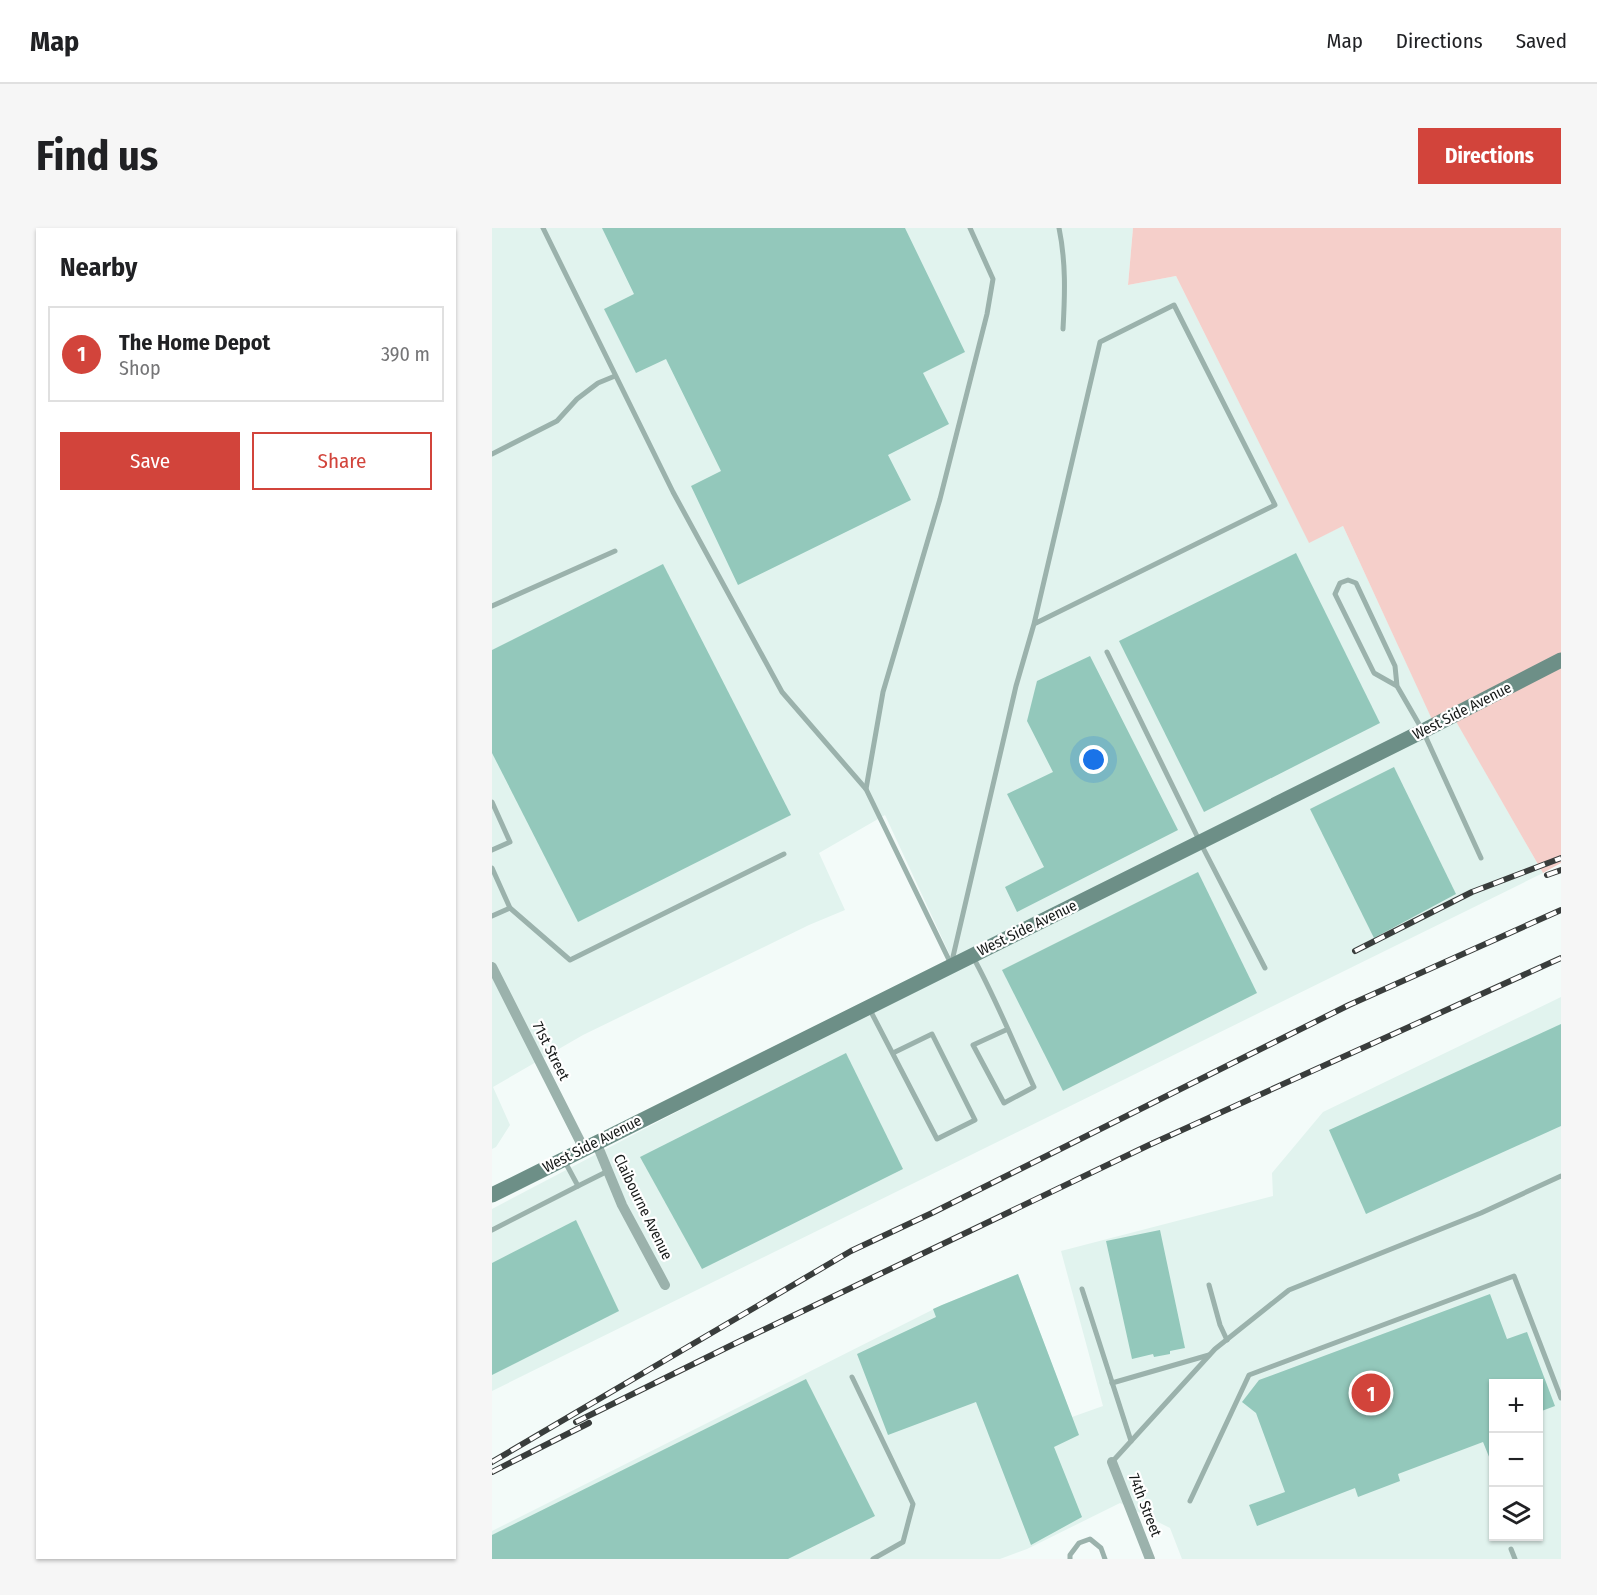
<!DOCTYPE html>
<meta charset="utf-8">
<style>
body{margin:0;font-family:"Fira Sans Condensed",sans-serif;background:#f6f6f6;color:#202124}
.controls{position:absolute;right:18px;bottom:18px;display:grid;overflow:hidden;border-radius:0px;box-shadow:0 2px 4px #0004}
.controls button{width:54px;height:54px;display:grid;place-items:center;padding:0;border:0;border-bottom:2px solid #e0e0e0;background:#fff;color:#202124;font:30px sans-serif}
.you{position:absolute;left:602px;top:532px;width:21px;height:21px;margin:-15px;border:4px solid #fff;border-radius:50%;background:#1a73e8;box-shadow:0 0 0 9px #1a73e833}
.badge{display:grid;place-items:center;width:39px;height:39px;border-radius:50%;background:#d2443b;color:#fff;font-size:20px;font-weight:700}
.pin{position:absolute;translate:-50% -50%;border:3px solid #fff;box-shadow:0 2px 6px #0006}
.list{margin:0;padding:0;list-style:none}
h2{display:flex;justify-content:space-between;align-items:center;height:78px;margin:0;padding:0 24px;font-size:26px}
h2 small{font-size:20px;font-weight:400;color:#757577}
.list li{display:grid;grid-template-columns:39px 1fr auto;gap:18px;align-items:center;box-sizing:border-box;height:96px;margin:0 12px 12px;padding:0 12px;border:2px solid #e0e0e0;border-radius:0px}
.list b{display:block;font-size:22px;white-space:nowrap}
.list p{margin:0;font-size:20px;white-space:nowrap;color:#757577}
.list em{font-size:20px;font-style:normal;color:#757577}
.actions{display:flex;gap:12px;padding:18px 24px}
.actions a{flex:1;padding:14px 0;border:2px solid #d2443b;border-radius:0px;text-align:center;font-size:21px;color:#d2443b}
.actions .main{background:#d2443b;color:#fff}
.icon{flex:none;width:33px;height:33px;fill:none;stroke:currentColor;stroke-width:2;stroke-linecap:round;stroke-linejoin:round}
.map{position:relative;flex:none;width:1069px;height:1331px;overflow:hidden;border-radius:0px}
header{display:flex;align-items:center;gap:36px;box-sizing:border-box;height:84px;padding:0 30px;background:#fff;border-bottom:2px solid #e0e0e0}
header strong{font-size:28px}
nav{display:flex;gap:33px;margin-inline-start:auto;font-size:21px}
.intro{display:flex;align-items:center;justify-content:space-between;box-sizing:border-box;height:144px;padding:0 36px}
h1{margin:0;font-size:42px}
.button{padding:15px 27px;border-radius:0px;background:#d2443b;color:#fff;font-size:21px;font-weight:700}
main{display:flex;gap:36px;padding:0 36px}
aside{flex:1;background:#fff;border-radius:0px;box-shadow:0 2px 4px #0004}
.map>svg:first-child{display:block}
</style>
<header>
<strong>Map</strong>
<nav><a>Map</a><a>Directions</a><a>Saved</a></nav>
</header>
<div class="intro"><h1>Find us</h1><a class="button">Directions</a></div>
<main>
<aside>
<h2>Nearby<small></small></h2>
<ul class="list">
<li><span class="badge">1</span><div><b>The Home Depot</b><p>Shop</p></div><em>390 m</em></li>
</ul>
<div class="actions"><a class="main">Save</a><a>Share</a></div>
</aside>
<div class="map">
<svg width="1069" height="1331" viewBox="0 0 1069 1331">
<rect width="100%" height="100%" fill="#f3fbf9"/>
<!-- built -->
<g fill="#e1f3ee" fill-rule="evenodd">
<polygon points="0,0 641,0 636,57 684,48 817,314 851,298 943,497 962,489 1051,645 0,1163 0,981 463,738 393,587 327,625 353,682 317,697 91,807 1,859 18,897 4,919 0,921"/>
<path d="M 1069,769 L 1069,1331 L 690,1331 L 678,1300 L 628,1275 L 535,1321 L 508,1331 L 0,1331 L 0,1303 L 450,1077 L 526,1046 L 580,1189 L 611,1178 L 569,1023 L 781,968 L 780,945 L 831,884 ZM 1002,1156 L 1046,1156 L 1046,1308 L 1002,1308 Z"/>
</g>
<!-- green -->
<polygon fill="#f5cfca" points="641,0 1069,0 1069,635 1051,645 962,490 943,498 851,298 817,315 684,48 636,57"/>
<!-- building -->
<g fill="#93c8bb">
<polygon points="110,0 413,0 473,124 431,145 457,196 396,227 419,272 246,357 199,258 229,243 174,131 144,145 112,81 142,66"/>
<polygon points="804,325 888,495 712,584 627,413"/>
<polygon points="171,336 299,587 86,694 0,525 0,422"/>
<polygon points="598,428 686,602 525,684 513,659 552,639 515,566 561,544 535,493 545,453"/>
<polygon points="902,539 964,666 882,710 818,581"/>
<polygon points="706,644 765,765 571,863 510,742"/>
<polygon points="1069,796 1069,898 874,986 837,902"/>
<polygon points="354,825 411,941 210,1041 148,929"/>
<polygon points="84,992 127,1083 0,1147 0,1035"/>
<polygon points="668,1002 693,1120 678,1123 678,1126 662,1129 661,1126 640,1131 614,1013"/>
<polygon points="526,1046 587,1207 562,1219 590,1289 539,1317 484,1174 396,1207 365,1126 444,1089 441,1081 450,1077"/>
<polygon points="998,1066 1015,1111 1035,1104 1063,1178 1047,1184 1047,1155 1002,1155 1002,1241 991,1214 906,1246 908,1253 866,1269 863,1260 765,1298 757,1277 793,1264 764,1185 750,1174 767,1152"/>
<polygon points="314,1151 383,1288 296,1331 0,1331 0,1307"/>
</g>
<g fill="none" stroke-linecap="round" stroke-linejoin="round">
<!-- lane -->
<g stroke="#9bb2ac" stroke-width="5">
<polyline points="51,0 181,264 290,464 374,561 459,736"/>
<path d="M 567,0 C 574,34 573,66 571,101"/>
<polyline points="0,226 65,193 85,171 106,155 123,148"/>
<polyline points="0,378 123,323"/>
<polyline points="615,424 708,614 773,740"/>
<polyline points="905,458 882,445 843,366 848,355 856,352 864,355 903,438 905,458 931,503 989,630"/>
<polyline points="374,561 391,464 448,271 495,86 501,51 478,0"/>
<polyline points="0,574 18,614 0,622"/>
<polyline points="0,640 18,680 78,732 292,626"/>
<polyline points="0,688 18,680"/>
<path d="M 481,729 C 504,771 522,816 542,859 L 512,875 L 481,817 L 516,801"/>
<polyline points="460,733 524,458 542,396 783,277 682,77 608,114 542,396"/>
<polyline points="377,780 445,911 483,892 440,806 401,825"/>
<polyline points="86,958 116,943"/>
<polyline points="0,1002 86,958 72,932"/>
<polyline points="717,1057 728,1097 735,1112"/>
<polyline points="590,1061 639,1213"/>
<polyline points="360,1149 421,1276 411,1314 381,1331"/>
<polyline points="620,1155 717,1127"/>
<polyline points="620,1234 723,1121 797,1062 989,985 1069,948"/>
<polyline points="698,1273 757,1147 1022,1048 1069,1170"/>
<polyline points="1019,1321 1023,1331"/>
<polyline points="578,1331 578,1327 587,1315 598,1311 609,1320 613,1331"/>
</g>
<!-- street -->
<g stroke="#9bb2ac" stroke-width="10">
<polyline points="0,739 92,921"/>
<polyline points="104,914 130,977 173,1057"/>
<polyline points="620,1234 658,1331"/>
</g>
<!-- secondary -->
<polyline stroke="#6d8f87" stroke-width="15" points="0,967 931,503 1069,432"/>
<!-- rail casing -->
<g stroke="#393d3c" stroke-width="6">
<g id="rail">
<polyline points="1055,647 1069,642"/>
<polyline points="863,723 980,664 1069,630"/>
<polyline points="84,1194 240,1117 657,917 1069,730"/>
<polyline points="0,1234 359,1023 440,985 857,777 1069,682"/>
<polyline points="0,1244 97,1195"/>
</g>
</g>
<!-- rail -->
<use href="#rail" stroke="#fff" stroke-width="4" stroke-dasharray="11" stroke-linecap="butt"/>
</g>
<g text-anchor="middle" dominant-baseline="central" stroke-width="4.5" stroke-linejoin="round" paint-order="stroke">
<!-- street labels -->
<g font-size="15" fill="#161918" stroke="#fff">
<text transform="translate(970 483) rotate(-27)">West Side Avenue</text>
<text transform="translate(535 700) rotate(-26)">West Side Avenue</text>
<text transform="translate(59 823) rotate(63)">71st Street</text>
<text transform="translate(100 916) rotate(-27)">West Side Avenue</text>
<text transform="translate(151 979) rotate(64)">Claibourne Avenue</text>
<text transform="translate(653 1277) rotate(69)">74th Street</text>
</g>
</g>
</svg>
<div class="controls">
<button>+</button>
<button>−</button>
<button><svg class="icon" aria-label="layers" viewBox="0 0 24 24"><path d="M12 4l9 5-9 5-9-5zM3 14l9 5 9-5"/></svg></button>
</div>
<div class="you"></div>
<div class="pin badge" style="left:879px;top:1165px">1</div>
</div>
</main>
